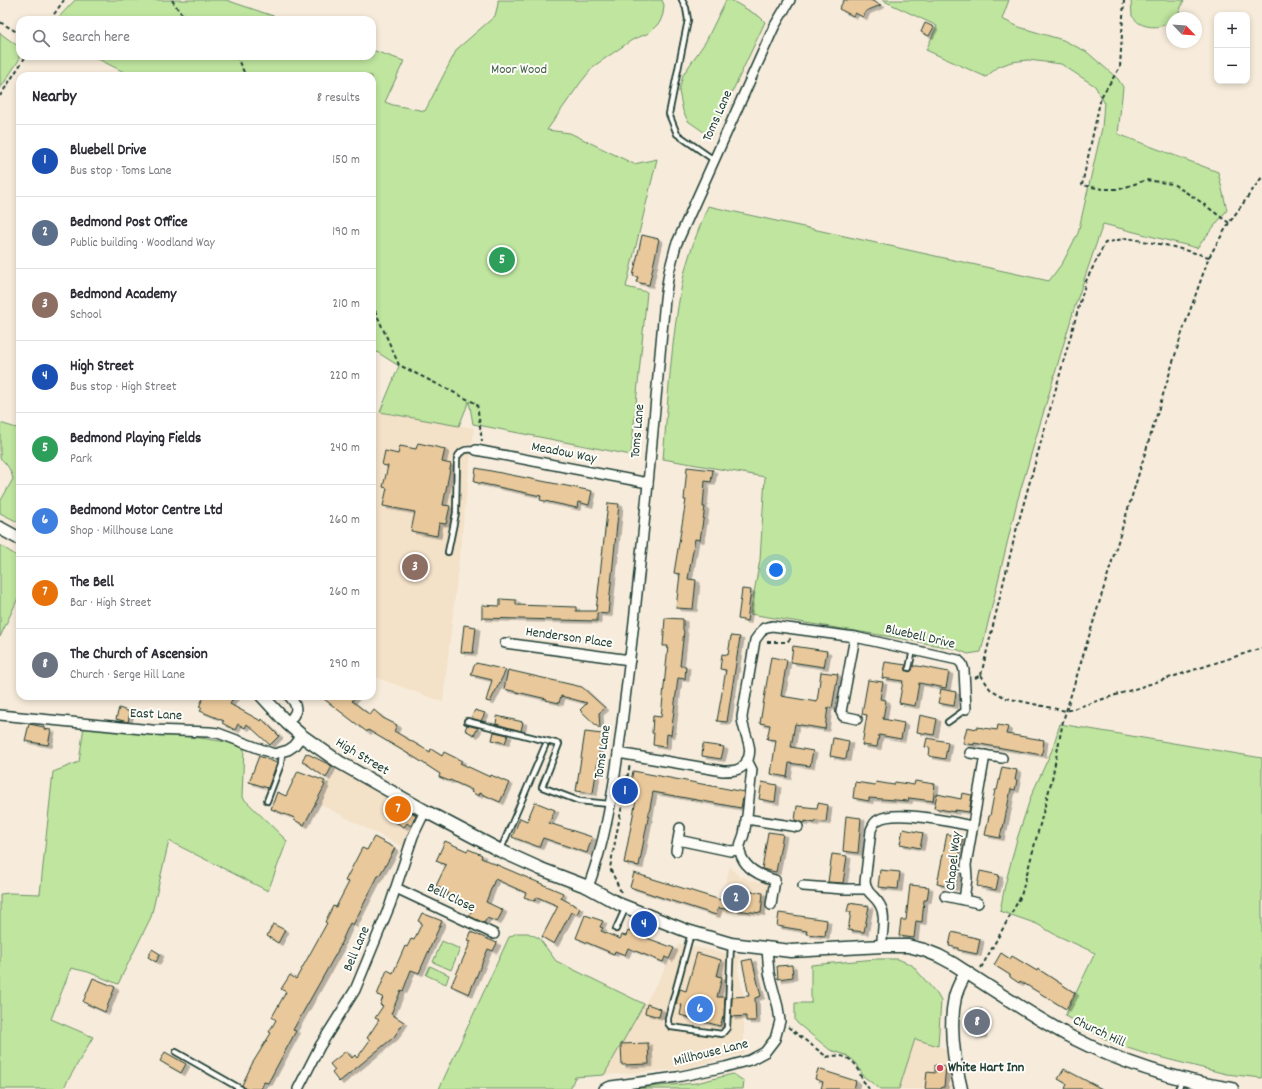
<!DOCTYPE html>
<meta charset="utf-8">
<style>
body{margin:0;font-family:Dekko,sans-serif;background:#f2f2f3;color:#2b2b33}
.controls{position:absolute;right:12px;top:12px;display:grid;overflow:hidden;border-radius:8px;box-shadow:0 2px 6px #0003}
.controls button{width:36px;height:36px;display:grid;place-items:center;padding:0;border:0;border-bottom:1px solid #e1e1e2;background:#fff;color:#2b2b33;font:20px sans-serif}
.compass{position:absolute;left:1166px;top:12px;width:36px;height:36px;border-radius:50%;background:#fff;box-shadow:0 2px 6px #0003;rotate:115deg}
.you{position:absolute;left:776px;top:570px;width:14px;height:14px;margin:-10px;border:3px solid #fff;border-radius:50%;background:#1a73e8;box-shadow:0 0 0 6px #1a73e833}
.badge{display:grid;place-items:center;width:26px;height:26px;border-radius:50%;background:#db2777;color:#fff;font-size:13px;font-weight:700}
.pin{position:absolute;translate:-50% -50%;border:2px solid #fff;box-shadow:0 1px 4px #0006}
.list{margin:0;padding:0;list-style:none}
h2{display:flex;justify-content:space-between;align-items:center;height:52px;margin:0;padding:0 16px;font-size:17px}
h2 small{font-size:13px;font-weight:400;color:#7c7c81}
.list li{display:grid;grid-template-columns:26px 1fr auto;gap:12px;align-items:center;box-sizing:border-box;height:72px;padding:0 16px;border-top:1px solid #e1e1e2}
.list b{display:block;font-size:15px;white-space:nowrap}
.list p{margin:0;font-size:13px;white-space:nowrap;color:#7c7c81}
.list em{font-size:13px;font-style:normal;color:#7c7c81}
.icon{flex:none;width:22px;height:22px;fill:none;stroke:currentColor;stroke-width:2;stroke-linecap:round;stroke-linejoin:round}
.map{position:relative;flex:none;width:1262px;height:1089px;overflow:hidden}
.search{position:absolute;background:#fff;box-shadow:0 2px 6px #0003;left:16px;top:16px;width:360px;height:44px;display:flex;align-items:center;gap:10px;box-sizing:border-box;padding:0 14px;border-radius:12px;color:#7c7c81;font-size:15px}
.panel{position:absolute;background:#fff;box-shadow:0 2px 6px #0003;left:16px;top:72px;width:360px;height:628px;border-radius:12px}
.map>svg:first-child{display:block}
</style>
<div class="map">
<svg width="1262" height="1089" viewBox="0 0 1262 1089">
<defs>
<filter id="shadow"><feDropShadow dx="4" dy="2.5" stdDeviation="0" flood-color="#0004"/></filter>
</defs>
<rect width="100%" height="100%" fill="#f7ecdb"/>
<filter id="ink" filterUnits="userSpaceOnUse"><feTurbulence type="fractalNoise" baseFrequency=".025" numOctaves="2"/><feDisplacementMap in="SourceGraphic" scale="8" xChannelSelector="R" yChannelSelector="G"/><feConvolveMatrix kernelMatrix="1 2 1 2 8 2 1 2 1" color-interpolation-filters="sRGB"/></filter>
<g filter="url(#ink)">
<!-- built -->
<g fill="#f3e1c8">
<polygon points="372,411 474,428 443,702 372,676"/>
<polygon points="336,766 421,816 405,848 318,803"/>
<polygon points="730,866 740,878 743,876 749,880 770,884 765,915 735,912 724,914 716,918"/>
<polygon points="679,944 740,956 738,970 744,996 744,1053 682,1069 604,1075"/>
<polygon points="915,1039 949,1050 954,1089 899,1089"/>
</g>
<!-- green -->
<g fill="#bfe59f" stroke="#6f916a">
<polygon points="75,0 226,0 285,20 56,20"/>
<polygon points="498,0 662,0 664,5 663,14 660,22 649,33 632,40 594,66 581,82 547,130 570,133 634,164 657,159 626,287 647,292 631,455 473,424 469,401 459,426 380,412 399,366 372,349 372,76 132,76 92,56 372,56 372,50 404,61 385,102 393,105 425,111 457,49 495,16 498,4"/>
<polygon points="726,0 731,0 760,17 765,22 711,137 688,121 683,111 679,91 683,75 706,41"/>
<path d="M 882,0 L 1009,0 L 1002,19 L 1019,27 L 1063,40 L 1087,52 L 1118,79 L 1123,87 L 1118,134 L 1218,172 L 1227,210 L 1197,248 L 1103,224 L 1074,309 L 1017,502 L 981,652 L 968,654 L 956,649 L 892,637 L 750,614 L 760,560 L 765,477 L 663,459 C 668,401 671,341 682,284 C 687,257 698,231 708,206 L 1049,281 L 1063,262 L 1078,233 L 1102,128 L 1104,102 L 1095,86 L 1061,64 L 1028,60 L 1011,62 L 998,67 L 986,77 L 926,50 L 937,26 Z"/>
<path d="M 1131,0 L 1184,0 L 1178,15 L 1174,18 L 1172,18 L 1172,20 C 1164,28 1149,29 1139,23 C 1137,22 1134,18 1132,16 Z"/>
<polygon points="0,33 19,47 19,60 0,89"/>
<path d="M 0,423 L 20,429 L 20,523 L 0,513 L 0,502 L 13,479 C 11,470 7,464 0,458 Z"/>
<polygon points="0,545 20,558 20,594 0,637"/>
<polygon points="1060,724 1262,758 1262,1078 1226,1074 1143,1053 1112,1043 1065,1016 1095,953 1054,934 1037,924 1000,911 1005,885 1017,839 1031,796 1052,750"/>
<polygon points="84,726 200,738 227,742 244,748 242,797 287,841 268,891 169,841 151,917 118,984 88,972 71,968 51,1019 93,1037 63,1089 0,1089 0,894 10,893 40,894 53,772 79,762"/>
<polygon points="517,933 528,933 539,938 556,961 644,1004 604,1075 575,1077 570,1089 439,1089 509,937"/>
<polygon points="442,941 460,949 451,970 433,962"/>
<polygon points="876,959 898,959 912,965 937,994 941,1001 938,1046 915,1039 899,1089 880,1089 863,1076 857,1064 853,1060 846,1055 830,1050 797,1023 795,1020 795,1003 811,1003 811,965"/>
<polygon points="430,966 449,975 446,984 426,975"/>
<polygon points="733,1074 744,1081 743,1089 626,1089 696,1083"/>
</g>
<!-- building -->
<g fill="#e9c89b" stroke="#1f3d34" filter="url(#shadow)">
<polygon points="844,0 870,0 881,5 866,11 863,17 855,13 853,16 839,9"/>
<polygon points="925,23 934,27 929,36 921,32"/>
<polygon points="642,235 659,239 649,285 636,282 638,277 633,276"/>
<polygon points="418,443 445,449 442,462 451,464 443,505 450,506 446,524 439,523 437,536 411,531 415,512 383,506 387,488 383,487 388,466 382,465 385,451 398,454 400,446 416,449"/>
<polygon points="687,467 713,470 711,482 705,481 703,507 705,507 700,540 695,539 688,579 696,580 693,609 676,608 680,574 674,573 686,500 684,500"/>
<polygon points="476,468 592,491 589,505 578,502 577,508 540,500 541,496 474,482"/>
<polygon points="608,503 619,504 608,614 597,613 597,621 482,618 482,605 500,606 500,599 516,600 516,605 576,607 576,611 596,611"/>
<polygon points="742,589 751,590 747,621 738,619"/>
<polygon points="665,618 683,619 683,630 684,631 680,666 686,666 685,679 678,678 671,735 667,734 666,747 663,747 653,745 654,733 652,733 653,716 661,717 668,646 663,646"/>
<polygon points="464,625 476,627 473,653 461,652"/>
<polygon points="731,636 740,637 727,722 717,721 726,670 720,669 722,654 728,655"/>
<polygon points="793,646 827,651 824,667 791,662"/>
<polygon points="771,657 787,660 781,696 817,702 821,672 838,674 832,708 828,707 825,729 795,724 791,747 813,751 810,766 789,763 787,777 771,774 776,740 767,739 770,725 760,723"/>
<polygon points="885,662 906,665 906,669 909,672 912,670 913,666 918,666 949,672 946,688 919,683 915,706 899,703 903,681 882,678"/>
<polygon points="476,663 506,670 490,702 486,701 492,680 471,675 473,668"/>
<polygon points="508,670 582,687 605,708 599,713 600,729 580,710 587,703 561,696 559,703 546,700 547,699 504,689"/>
<polygon points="868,680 883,682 880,699 886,700 883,719 904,723 901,739 879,735 877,747 862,745 867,715 862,714"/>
<polygon points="941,689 956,692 954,706 938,703"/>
<polygon points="204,696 235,696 230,704 261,721 262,719 279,736 270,745 247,724 245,728 238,724 235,730 222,723 224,721 200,711 202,708 199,707"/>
<polygon points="320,696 356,696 352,701 370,715 374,710 383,718 397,725 394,731 430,752 431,749 442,756 444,752 462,761 460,763 490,777 491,775 509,783 500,802 480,793 479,796 471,792 472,790 450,780 449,781 439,777 440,774 417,759 368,730 367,732"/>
<polygon points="119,708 130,712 128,722 116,719"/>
<polygon points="475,710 485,713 481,721 471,718"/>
<polygon points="920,715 937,719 934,735 917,732"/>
<polygon points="497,716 523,722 521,731 496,724"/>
<polygon points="29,724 44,727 44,729 51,730 48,745 25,741"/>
<polygon points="467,725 478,728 474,735 465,730"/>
<polygon points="998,725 1008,727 1006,734 1044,740 1042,755 974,743 974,745 963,743 967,727 977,729 977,727 997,730"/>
<polygon points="494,732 508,735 505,743 492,740"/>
<polygon points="585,732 602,734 593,793 576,791"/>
<polygon points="833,738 849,741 846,759 830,756"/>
<polygon points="927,738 948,742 945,759 929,756 930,748 925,747"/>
<polygon points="703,744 724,747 721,759 702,756"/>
<polygon points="306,753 332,766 326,778 302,761"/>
<polygon points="259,756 277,763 268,788 249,782"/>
<polygon points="1002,767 1017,770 1015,780 1017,780 1015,790 1011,789 1003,828 1002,828 1000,838 985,835 989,816 990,816 995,790 997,790"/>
<polygon points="298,771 325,781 323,784 325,785 304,825 294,820 295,818 271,809 277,792 286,796"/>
<polygon points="633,771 744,792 741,808 653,792 639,866 624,863 638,789 630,787"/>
<polygon points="915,781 935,784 933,801 909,798 908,801 869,798 869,801 853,798 855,782 875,785 876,782 894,785 895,782 914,785"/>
<polygon points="762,782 777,785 775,802 759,799"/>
<polygon points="962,793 972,795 969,812 955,810 955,812 934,808 937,794 961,799"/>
<polygon points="394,802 416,815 411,826 407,823 404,827 385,816"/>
<polygon points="535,802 555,810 549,823 592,837 587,853 543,838 539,847 512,837 520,818 527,821"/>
<polygon points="818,803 828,805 826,822 815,821 815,823 805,821 805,823 795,820 797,806 817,808"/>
<polygon points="846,816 861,818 858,853 843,851"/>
<polygon points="903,829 923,833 920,848 900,844"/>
<polygon points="768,832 783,834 776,872 762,869"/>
<polygon points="947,834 963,838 956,866 959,867 954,888 937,884"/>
<polygon points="374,837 395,848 388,861 379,876 378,876 353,925 350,923 340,945 341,945 293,1030 296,1031 268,1083 264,1082 261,1089 245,1089 242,1085 252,1064 271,1033 269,1032 276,1020 272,1017 286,992 281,989 290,975 296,979 327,923 325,922 333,906 336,907 349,882 345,881 362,848 367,850"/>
<polygon points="445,841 467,851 468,849 482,855 481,858 563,893 561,898 580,908 577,914 571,912 554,944 542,937 558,906 537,897 535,901 524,897 526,893 495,879 486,902 503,910 497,922 487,918 484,923 469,916 472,910 466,908 466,907 446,897 448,892 436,886 446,865 436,861"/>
<polygon points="832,854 847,856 843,883 828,882"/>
<polygon points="880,870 900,872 898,889 878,887"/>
<polygon points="980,871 999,875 996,890 977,886"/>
<polygon points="634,873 724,901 726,888 763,893 761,913 718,908 716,915 672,901 630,887"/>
<polygon points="910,885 929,887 927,900 924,900 922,922 916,921 914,938 899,936 901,920 906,920"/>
<polygon points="849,903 869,906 864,932 848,930 851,912 847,912"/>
<polygon points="422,913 442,921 419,973 411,970 403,991 401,990 391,1014 404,1022 394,1037 339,1082 332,1073 335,1070 330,1064 346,1051 352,1058 355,1055 357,1058 370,1040 367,1038 379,1020 375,1018 383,1006 380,1005 383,997 377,995 387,970 393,973 405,946 407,947 411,939 414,940 422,923 418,921"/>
<polygon points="779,913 827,920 825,936 806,934 807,931 777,926"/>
<polygon points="585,915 603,921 600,927 603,928 601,931 620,939 622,935 626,936 628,931 674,948 669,959 665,957 663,962 628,948 625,955 615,951 614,954 576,938"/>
<polygon points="273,924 285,930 278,943 267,936"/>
<polygon points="471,932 497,943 493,951 488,949 469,994 451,986 471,941 468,940"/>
<polygon points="952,932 980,939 977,954 958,950 958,948 949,946"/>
<polygon points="152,949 160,954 156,962 148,957"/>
<polygon points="697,953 721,960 717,976 722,977 717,997 725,997 724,1017 723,1017 720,1026 680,1015 682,1005 676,1004 680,989 686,991"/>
<polygon points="1001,953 1010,959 1012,956 1037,971 1038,969 1075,993 1066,1009 1020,981 1019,983 1010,977 1010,975 994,965"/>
<polygon points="752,959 761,996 755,998 756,1021 746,1021 746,1016 731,1017 732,997 749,996 742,961"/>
<polygon points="792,965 793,977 778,979 777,966"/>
<polygon points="93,978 115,987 105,1012 83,1002"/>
<polygon points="647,1004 661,1009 659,1017 645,1013"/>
<polygon points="971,1009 982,1009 983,1035 973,1036"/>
<polygon points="648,1043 649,1064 622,1065 621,1044"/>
<polygon points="165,1052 186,1064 181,1073 160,1061"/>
<polygon points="935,1065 946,1066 944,1087 942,1087 941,1089 925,1089 927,1072 935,1073"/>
<polygon points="818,1069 856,1081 854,1089 821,1089 823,1082 815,1079"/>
<polygon points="1064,1069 1102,1089 1065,1089 1067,1084 1058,1079"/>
</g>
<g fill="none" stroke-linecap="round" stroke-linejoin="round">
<!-- service casing -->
<g stroke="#1f3d34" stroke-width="8">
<g id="service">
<polyline points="682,0 686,8 688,20 669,114 677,134 714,160"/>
<path d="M 448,552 L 456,513 L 457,458 C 461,449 467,449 476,450"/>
<polyline points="909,668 913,650"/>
<polyline points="467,721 559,744 542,787 579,801 609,804"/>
<polyline points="948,722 966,709"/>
<polyline points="267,801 281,764 282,753"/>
<polyline points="501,849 545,746"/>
<polyline points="616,929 626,907"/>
<polyline points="691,933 668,1018 668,1023 671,1027 722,1034 727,1028 731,944"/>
<polyline points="176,1052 241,1089"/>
<polyline points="1178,1089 1183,1079"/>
</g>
</g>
<!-- minor casing -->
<g stroke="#1f3d34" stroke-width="12">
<g id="minor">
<polyline points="476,450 648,483"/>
<polyline points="855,637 841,712 843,716 857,719"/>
<polyline points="505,643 630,660"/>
<polyline points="0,715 152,730 209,732 218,733 274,754 288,750 294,746 302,736"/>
<path d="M 287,723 C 297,713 300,708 289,696"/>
<path d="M 618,753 L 723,771 C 733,771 740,771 746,763 C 756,748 742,732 742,717 L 755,640 L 764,628 L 772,626 L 855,637 L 958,660 L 962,664 L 964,670 L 966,709"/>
<polyline points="970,753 1002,758"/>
<path d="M 747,760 L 752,770 L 751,778 C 749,796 748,816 744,834 C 743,839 738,846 740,852 C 744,868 760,876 775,880 L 771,905"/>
<polyline points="746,819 798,827"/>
<polyline points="678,840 730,851 739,850"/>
<polyline points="676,851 680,828"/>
<polyline points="803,886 843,889 866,889"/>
<path d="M 588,887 C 611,827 618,754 626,691 C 642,561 653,430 665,299 L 669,272 L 676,245 L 774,27 L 790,0"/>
<polyline points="396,888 494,934"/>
<polyline points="945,896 978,903"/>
<polyline points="964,900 967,878 966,865 985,755"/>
<path d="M 882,946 C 881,933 887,917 880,905 C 875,895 867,895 865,882 L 871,830 C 873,826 874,822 878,820 C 895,809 952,822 972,826"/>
<polyline points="298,1089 320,1046 355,990 390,905 413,836 425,811"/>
<polyline points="604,1089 611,1086 677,1077 725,1067 750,1060 765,1052 775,1039 780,1021 778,1007 769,973 767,949"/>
</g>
</g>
<!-- tertiary casing -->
<g stroke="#1f3d34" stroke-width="15">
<g id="tertiary">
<polyline points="0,528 20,539"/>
<path d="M 262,696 L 287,723 L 302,736 L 339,762 L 425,811 L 501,851 L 541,869 L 588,887 L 621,905 L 687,931 L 731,944 L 791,951 L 882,946 L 908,946 L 924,950 L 939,956 L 952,963 C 991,988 1030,1015 1071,1037 C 1122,1063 1175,1080 1232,1089"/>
<path d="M 961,1089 C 954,1061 949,1025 955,997 C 957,988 962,980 966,972"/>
</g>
</g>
<!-- path -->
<g stroke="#1f3d34" stroke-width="2" stroke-dasharray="4 3" stroke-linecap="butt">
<polyline points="172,0 180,12 190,20"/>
<polyline points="1124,0 1120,67 1101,97 1082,185 1103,189 1120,189 1146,180 1173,184 1198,200 1229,223"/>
<polyline points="50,20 64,0"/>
<polyline points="0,22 20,34"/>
<polyline points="236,56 246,76"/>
<polyline points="0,96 26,56"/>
<polyline points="372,304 399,365 477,404 482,441"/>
<polyline points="767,642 787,642 791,638"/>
<polyline points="981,675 990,689 1006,698 1066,711 1262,648"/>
<polyline points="975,678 981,675 1016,531 1086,281 1105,243 1127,238 1170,246 1209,257"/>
<polyline points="621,892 610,868 630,764"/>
<polyline points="981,968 1021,896 1052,779 1063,721 1181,336 1209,257 1229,223 1262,177"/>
<path d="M 788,1027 L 827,1057 C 839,1054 850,1056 857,1067 C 860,1071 860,1075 862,1079 C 864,1082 867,1086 869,1089"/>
</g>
<!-- service -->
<use href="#service" stroke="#fdfcf7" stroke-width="4.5"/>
<!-- minor -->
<use href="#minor" stroke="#fdfcf7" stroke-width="9"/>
<!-- tertiary -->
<use href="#tertiary" stroke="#fdfcf7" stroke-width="12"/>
</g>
</g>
<!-- markers -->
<circle fill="#d1495b" stroke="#fdfcf7" stroke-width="1.5" cx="940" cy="1068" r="4"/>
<g text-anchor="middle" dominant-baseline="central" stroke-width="4" stroke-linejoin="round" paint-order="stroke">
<!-- park labels -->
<g font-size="14" fill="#3f5f49" stroke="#fdfcf7">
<text x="519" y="70">Moor Wood</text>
</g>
<!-- street labels -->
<g font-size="14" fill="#1f3d34" stroke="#fdfcf7">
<text transform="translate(718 116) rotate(-66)">Toms Lane</text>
<text transform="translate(638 431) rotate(-85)">Toms Lane</text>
<text transform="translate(564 453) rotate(11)">Meadow Way</text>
<text transform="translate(920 637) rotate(13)">Bluebell Drive</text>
<text transform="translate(569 638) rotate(8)">Henderson Place</text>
<text transform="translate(156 715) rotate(3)">East Lane</text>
<text transform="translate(603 752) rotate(-82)">Toms Lane</text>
<text transform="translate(362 757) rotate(31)">High Street</text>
<text transform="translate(954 861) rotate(-84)">Chapel Way</text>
<text transform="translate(451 898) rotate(25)">Bell Close</text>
<text transform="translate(357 949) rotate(-67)">Bell Lane</text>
<text transform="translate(1099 1032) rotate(25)">Church Hill</text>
<text transform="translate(711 1053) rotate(-14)">Millhouse Lane</text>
</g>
<!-- poi labels -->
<g font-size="14" font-weight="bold" fill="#1f3d34" stroke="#fdfcf7" text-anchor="start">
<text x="948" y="1068">White Hart Inn</text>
</g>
</g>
</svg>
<div class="controls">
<button>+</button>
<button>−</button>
</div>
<svg class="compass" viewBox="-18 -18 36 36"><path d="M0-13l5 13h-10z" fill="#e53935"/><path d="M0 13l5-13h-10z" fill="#7c7c81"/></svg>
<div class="you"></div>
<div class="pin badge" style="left:625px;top:791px;background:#1a4fb4">1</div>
<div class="pin badge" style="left:736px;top:898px;background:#5c6f8a">2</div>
<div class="pin badge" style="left:415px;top:567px;background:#8d6e63">3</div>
<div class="pin badge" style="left:644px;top:924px;background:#1a4fb4">4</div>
<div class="pin badge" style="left:502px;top:260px;background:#2e9e5b">5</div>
<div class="pin badge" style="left:700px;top:1009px;background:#3f7fe0">6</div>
<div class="pin badge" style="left:398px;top:809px;background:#e8710a">7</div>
<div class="pin badge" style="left:977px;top:1022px;background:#6b7280">8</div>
<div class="search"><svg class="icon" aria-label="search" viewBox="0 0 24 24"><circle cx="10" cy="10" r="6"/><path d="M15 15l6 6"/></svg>Search here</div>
<section class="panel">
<h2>Nearby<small>8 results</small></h2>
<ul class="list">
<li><span class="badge" style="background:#1a4fb4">1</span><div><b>Bluebell Drive</b><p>Bus stop · Toms Lane</p></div><em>150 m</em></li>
<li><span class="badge" style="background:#5c6f8a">2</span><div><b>Bedmond Post Office</b><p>Public building · Woodland Way</p></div><em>190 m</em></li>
<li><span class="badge" style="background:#8d6e63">3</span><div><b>Bedmond Academy</b><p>School</p></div><em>210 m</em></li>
<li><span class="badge" style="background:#1a4fb4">4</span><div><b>High Street</b><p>Bus stop · High Street</p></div><em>220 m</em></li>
<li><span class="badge" style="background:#2e9e5b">5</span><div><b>Bedmond Playing Fields</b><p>Park</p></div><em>240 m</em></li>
<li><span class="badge" style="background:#3f7fe0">6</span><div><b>Bedmond Motor Centre Ltd</b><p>Shop · Millhouse Lane</p></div><em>260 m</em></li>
<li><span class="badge" style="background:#e8710a">7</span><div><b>The Bell</b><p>Bar · High Street</p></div><em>260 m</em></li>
<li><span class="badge" style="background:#6b7280">8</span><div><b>The Church of Ascension</b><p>Church · Serge Hill Lane</p></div><em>290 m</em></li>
</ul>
</section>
</div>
